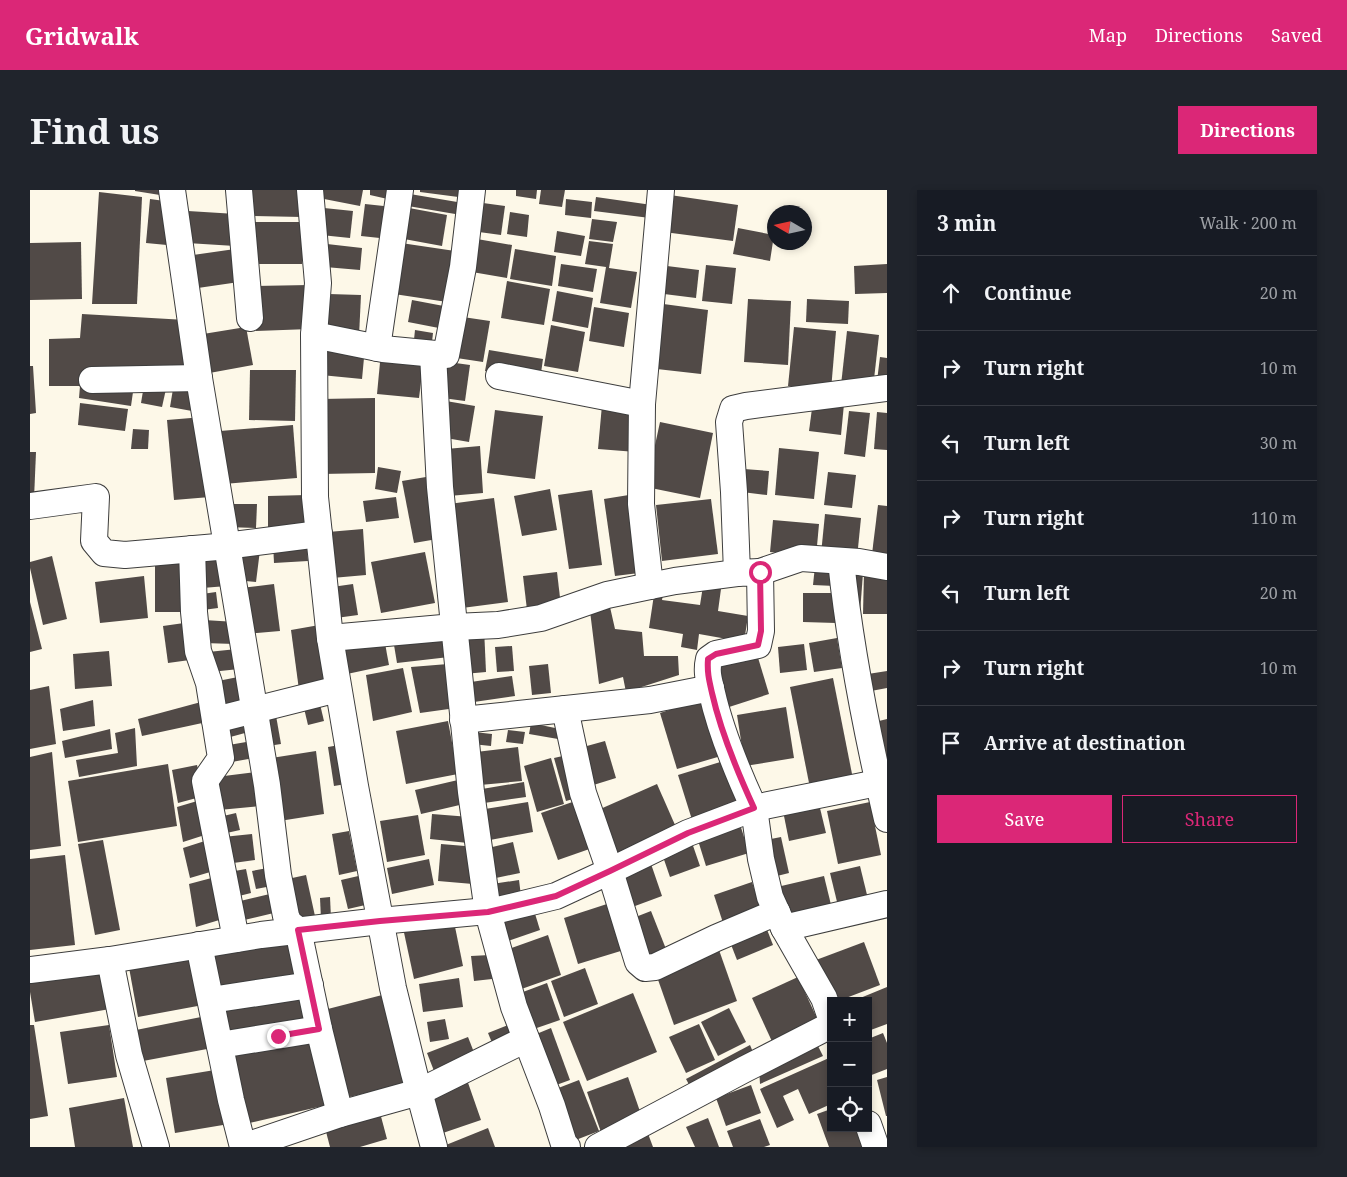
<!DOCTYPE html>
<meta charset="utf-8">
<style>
body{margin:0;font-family:"Noto Serif",serif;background:#20242c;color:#f1f3f6}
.controls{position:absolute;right:15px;bottom:15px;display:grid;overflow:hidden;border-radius:0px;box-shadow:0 2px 8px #0003}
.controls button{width:45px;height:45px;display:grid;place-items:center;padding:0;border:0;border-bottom:1px solid #363941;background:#171b24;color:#f1f3f6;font:25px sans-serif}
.compass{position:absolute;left:737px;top:15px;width:45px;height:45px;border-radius:50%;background:#171b24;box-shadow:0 2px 8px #0003;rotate:279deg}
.stop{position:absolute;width:15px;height:15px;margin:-11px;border:4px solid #db2777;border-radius:50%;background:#fff}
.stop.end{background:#db2777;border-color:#fff;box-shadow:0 1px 5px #0008}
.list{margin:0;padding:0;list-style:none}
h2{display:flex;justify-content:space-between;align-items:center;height:65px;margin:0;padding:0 20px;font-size:21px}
h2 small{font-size:16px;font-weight:400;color:#9ea1a6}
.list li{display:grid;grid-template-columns:32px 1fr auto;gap:15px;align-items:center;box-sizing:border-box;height:75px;padding:0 20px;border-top:1px solid #363941}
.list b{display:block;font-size:19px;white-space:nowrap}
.list em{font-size:16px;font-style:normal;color:#9ea1a6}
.actions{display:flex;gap:10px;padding:15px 20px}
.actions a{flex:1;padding:11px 0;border:1px solid #db2777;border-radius:0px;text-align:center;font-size:18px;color:#db2777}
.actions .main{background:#db2777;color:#fff}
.icon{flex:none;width:28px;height:28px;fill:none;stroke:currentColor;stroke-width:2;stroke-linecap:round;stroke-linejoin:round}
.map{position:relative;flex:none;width:857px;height:957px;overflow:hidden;border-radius:0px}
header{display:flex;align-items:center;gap:30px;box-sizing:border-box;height:70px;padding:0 25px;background:#db2777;color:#fff}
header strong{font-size:24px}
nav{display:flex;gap:28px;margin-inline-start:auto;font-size:18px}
.intro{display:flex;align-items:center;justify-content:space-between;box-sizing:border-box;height:120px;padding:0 30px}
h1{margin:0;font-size:35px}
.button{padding:12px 22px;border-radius:0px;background:#db2777;color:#fff;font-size:18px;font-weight:700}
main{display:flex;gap:30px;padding:0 30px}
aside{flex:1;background:#171b24;border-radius:0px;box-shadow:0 2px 8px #0003}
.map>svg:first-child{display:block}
</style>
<header>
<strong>Gridwalk</strong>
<nav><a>Map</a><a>Directions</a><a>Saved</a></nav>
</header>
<div class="intro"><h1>Find us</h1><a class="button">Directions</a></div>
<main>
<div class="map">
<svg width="857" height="957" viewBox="0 0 857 957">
<rect width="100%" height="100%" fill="#fdf8e8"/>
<!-- building -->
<g fill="#514a47">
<polygon points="105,0 130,0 130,5 105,1"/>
<polygon points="223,0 272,0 272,27 222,26"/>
<polygon points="290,0 333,0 330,16 289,8"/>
<polygon points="340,0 364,0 362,10 340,5"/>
<polygon points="390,0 437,0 436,8 390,2"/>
<polygon points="486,0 507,0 506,9 486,6"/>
<polygon points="511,0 535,0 532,17 509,14"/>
<polygon points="69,2 112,7 107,114 62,114"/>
<polygon points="374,3 439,14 437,26 372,15"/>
<polygon points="640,5 708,15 703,51 634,42"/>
<polygon points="566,7 622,15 620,28 564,21"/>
<polygon points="120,9 142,12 137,55 116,53"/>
<polygon points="536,9 562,12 561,28 535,25"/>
<polygon points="453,13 475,16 471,45 449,42"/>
<polygon points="335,14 363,17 359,49 331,46"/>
<polygon points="294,18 323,21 320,48 291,45"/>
<polygon points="379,18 417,25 412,56 374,49"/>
<polygon points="158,21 206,24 205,56 157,53"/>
<polygon points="480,22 499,25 497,47 477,44"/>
<polygon points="562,29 587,32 583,52 559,49"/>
<rect x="222" y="32" width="50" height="42"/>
<polygon points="708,38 744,45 740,71 703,64"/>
<polygon points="527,41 555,46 551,66 524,62"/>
<polygon points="447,49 482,55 477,88 442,82"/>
<polygon points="559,51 583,54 579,78 607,82 601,118 570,113 576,77 555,74"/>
<polygon points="51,52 52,109 0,110 0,53"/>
<polygon points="371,53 425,61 417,112 364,104"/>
<polygon points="297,54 332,58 330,80 295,77"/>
<polygon points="205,59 209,92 161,99 156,66"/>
<polygon points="485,59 526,66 522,96 480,89"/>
<polygon points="531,74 567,79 563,102 528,96"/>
<polygon points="857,74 857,103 825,104 824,76"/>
<polygon points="629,75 669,80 666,108 626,103"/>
<polygon points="676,75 706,78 702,114 672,111"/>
<polygon points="477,91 520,99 514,135 471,128"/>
<polygon points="279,95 280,139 226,141 225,96"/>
<polygon points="527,101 563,108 558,138 522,131"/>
<polygon points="299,104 331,105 329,146 297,145"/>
<polygon points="718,109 761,111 758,175 714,172"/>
<polygon points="777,109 819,111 818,134 776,132"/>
<polygon points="382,110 419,117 414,139 378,132"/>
<polygon points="626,113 678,120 671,184 618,178"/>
<polygon points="564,117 599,123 594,157 559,151"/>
<polygon points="52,124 156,130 153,186 103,202 101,216 49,208 50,196 19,196 19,149 50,148"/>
<polygon points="426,126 460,131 453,172 420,167"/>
<polygon points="521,135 555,142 548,182 514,176"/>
<polygon points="216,137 223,175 174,184 167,145"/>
<polygon points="764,137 806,141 801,200 758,196"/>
<polygon points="385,140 403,143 401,161 383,159"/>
<polygon points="817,141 849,145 843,198 811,195"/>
<polygon points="294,153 335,157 332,189 291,185"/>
<polygon points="459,160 513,169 510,190 455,181"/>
<polygon points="351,162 394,167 389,208 347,204"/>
<polygon points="850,167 857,168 857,192 847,191"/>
<polygon points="411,171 440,175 435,211 405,207"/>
<polygon points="0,176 3,176 6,223 0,224"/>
<polygon points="220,180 266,180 265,231 219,230"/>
<polygon points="144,193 166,197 162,221 140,217"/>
<polygon points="114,195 136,199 132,217 111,213"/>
<polygon points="345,208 345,283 291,284 291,209"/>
<polygon points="416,211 445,216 439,252 410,247"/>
<polygon points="783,211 814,214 811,245 779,241"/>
<polygon points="50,213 98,219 95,241 48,235"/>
<polygon points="572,215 610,217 606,262 568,259"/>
<polygon points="465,220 513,226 505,289 457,283"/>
<polygon points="819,221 840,223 835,267 814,264"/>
<polygon points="847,222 857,223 857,260 844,259"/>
<polygon points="173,227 180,307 144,310 137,230"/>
<polygon points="630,232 683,243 670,308 616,297"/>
<polygon points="263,235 267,288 194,294 190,241"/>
<polygon points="103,239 119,240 118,259 101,259"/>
<polygon points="450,256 453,303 419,306 416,259"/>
<polygon points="749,258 789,262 784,309 745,305"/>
<polygon points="0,262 6,262 4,309 0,309"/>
<polygon points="348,277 371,281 367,303 345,299"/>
<polygon points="714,279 739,281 737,305 712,302"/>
<polygon points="798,282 826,285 822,318 794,315"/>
<polygon points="402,286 413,348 384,353 372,291"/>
<polygon points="520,299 527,340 492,346 484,306"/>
<polygon points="562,300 572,375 539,379 528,305"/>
<polygon points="605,304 617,382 585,386 574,309"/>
<polygon points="277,305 278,338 238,339 238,306"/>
<polygon points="366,307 369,328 336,332 333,311"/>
<polygon points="464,308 478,412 432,418 419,314"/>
<polygon points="681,309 688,364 632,371 626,315"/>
<polygon points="196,314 227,314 226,338 196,337"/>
<polygon points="848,315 857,316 857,366 842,364"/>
<polygon points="795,324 831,328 827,368 791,364"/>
<polygon points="743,330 789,334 786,367 740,362"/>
<polygon points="333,339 336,385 302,388 298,342"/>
<polygon points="276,350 278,371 244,373 243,353"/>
<polygon points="209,358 230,360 226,392 205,390"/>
<polygon points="194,360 197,396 172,398 169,362"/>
<polygon points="395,362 405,413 351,423 341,372"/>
<rect x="125" y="364" width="35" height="58"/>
<polygon points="22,366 37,429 13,435 0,378 0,372"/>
<polygon points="785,376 806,377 805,396 783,395"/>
<polygon points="527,382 531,416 497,420 493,386"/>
<polygon points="822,382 833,383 830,423"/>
<polygon points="834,382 857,382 857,424 833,424"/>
<polygon points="114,386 118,428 70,433 65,392"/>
<polygon points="244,394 250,441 216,444 211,398"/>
<polygon points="323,394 328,425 306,428 302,397"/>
<polygon points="673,396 691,399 688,421 718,426 714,452 669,444 667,460 651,457 653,444 619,438 625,398 634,399 632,410 670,415"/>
<polygon points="186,402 188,418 173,420 172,404"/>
<polygon points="773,403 806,403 806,433 773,432"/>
<polygon points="0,412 12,459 0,462"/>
<polygon points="580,417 585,439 612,442 614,466 648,466 649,485 596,502 593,487 569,494 560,421"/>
<polygon points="174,430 206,432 205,454 173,453"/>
<polygon points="161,432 167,469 138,473 133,436"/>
<polygon points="295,434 304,495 269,500 261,440"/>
<polygon points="454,438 456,482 434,484 432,439"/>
<polygon points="416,443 419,467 367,473 363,449"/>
<polygon points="354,448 359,475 317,484 311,454"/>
<polygon points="807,448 812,478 784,482 779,453"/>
<polygon points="774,454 777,480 750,483 748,457"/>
<polygon points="482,456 484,481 467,482 465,457"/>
<polygon points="207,459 209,479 181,482 178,462"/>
<polygon points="79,461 82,496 45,499 43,464"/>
<polygon points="726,461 739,504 696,518 683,475"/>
<polygon points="418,474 426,518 390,523 381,477"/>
<polygon points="518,474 521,503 502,505 499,476"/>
<polygon points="373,478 382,522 343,531 336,485"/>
<polygon points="857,481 857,498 841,501 838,484"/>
<polygon points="213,486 219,520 189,526 183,492"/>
<polygon points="482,486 485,506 437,513 434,493"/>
<polygon points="803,488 824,594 781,603 760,497"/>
<polygon points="19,496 26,554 0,559 0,500"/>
<polygon points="288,506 294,531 278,535 272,510"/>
<polygon points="673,509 691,566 647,579 630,523"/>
<polygon points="63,510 65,536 33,541 30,519"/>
<polygon points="171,512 177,532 112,546 108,529"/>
<polygon points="756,517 764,568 715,576 707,525"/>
<polygon points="245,520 251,554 238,556 232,522"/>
<polygon points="857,529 857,588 837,534"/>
<polygon points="212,531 215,543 193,549 189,537"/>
<polygon points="418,531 428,584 376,594 366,541"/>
<polygon points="501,533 530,539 528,549 499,544"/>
<polygon points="105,538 107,576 49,587 46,570 88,563 85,543"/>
<polygon points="80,539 82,559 35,568 32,551"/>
<polygon points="478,540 495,542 493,554 476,552"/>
<polygon points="444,542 462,544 461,556 442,554"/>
<polygon points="222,551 224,568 196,573 193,556"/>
<polygon points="575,551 586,588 557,597 546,559"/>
<polygon points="315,554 322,593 304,596 298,557"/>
<polygon points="488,557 492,591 450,595 446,562"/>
<polygon points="286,561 294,624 243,632 235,569"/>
<polygon points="22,562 31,656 0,660 0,567"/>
<polygon points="537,565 550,607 536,611 524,568"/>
<polygon points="521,568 534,614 507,622 494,576"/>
<polygon points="700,569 715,617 663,633 648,585"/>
<polygon points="138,574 147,636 48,652 38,591"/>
<polygon points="167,575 174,606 148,613 142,580"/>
<polygon points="227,582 230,616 189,620 186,587"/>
<polygon points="428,590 434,614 391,624 385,600"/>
<polygon points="494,592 496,607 454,613 452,599"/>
<polygon points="627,594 649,644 590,670 568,620"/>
<polygon points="174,609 181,643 153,652 147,617"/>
<polygon points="551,609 568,656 528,670 511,623"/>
<polygon points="498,612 503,642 460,650 455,619"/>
<polygon points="840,612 851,665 808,674 797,621"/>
<polygon points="789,614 796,643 759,651 753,621"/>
<polygon points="206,623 210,640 192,644 189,627"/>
<polygon points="402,624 440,627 438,653 400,649"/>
<polygon points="388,625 395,665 357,672 350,631"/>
<polygon points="709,631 719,663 676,676 666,644"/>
<polygon points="319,641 327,681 309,685 302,644"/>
<polygon points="222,644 225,670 196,674 193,647"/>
<polygon points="660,647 670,676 640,687 630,658"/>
<polygon points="751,647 759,683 739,688 731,651"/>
<polygon points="181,649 187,680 160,688 153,658"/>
<polygon points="73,650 90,740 65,745 48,654"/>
<polygon points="483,652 490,683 461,689 454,659"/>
<polygon points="411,654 447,657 443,694 408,691"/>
<polygon points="35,665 45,755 0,760 0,669"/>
<polygon points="399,669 404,695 362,704 357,678"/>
<polygon points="620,671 632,706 597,719 585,685"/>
<polygon points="830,676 839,713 809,720 800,683"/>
<polygon points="243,677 247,695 226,699 222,681"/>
<polygon points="216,679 221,703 205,707 199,682"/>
<polygon points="337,684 344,713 318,719 311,690"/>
<polygon points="276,685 285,726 262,731 253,690"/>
<polygon points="189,686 196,728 166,737 159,694"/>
<polygon points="794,686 803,723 756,735 747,697"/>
<polygon points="489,690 492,714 466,718 462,694"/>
<polygon points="722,692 732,724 694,736 684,705"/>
<polygon points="244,703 248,722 210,731 206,712"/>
<polygon points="300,707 301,728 291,729 290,708"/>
<polygon points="580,713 594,760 548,774 534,728"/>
<polygon points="502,714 510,740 469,754 461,728"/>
<polygon points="621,721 636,759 614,768 598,730"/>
<polygon points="423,727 433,776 384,789 373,738"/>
<polygon points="736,737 743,755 707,770 700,752"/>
<polygon points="265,743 273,784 185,802 178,760"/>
<polygon points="518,745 531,785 483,802 470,762"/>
<polygon points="834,752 850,795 808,811 786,770"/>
<polygon points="163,760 173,815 108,827 98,772"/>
<polygon points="689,760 707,811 644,835 626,784"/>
<polygon points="460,765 462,789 444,791 441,766"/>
<polygon points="73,775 80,819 5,832 0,802 0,787"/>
<polygon points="555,778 568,814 534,827 521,791"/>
<polygon points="768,787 791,837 745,858 722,808"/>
<polygon points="429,788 433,817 393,822 389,794"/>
<polygon points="517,793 530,830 498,841 485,805"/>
<polygon points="857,797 857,834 838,841 838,811 823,811"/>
<polygon points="273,799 278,838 192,851 186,812"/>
<polygon points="360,803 381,892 311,909 290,821"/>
<polygon points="603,803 627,862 557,891 533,832"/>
<polygon points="699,818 716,852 688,866 671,832"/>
<polygon points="171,827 177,859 113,871 106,840"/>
<polygon points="415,829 419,849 400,852 397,832"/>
<polygon points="483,833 490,850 465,860 458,843"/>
<polygon points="669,834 685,870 656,883 639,847"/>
<polygon points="0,835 4,835 18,926 0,929"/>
<polygon points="79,835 87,887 38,894 30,842"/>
<polygon points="521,838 540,890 518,898 499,847"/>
<polygon points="284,842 301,914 215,934 199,862"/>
<polygon points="853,843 857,853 857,879 839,886 838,883 838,849"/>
<polygon points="438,847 447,870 406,886 397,863"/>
<polygon points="786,852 793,866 730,894 729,878"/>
<polygon points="720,855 726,869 663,902 656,889"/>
<polygon points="799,868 801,872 801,914 779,924 768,899 753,906 764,930 747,938 730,899"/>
<polygon points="191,879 199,934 145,943 136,888"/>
<polygon points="436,887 451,930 407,945 392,902"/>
<polygon points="598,887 613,930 572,945 557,902"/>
<polygon points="857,887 857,926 856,926 847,890"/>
<polygon points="549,890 569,941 538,953 518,902"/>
<polygon points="721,895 731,923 696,936 686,908"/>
<polygon points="94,908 103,957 45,957 39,918"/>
<polygon points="349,919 357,949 330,957 300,957 294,934"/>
<polygon points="801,919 801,938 834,938 841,957 799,957 787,924"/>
<polygon points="678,928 689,957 665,957 656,937"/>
<polygon points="730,929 740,955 734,957 703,957 697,941"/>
<polygon points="458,938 465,957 411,957"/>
<polygon points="617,941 623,957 574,957"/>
</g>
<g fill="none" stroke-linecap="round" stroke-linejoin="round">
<!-- minor casing -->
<g stroke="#3d3d3d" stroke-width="28">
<g id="minor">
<polyline points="142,0 169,188 237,595 248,685 256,726 259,733 268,740 289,839 310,924"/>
<polyline points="209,0 220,128"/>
<polyline points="280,0 288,93 284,145 285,307 300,448 325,596 363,798 384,883 404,957"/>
<polyline points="284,145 353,159 416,165 433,77 442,0"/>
<polyline points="347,158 370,0"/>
<polyline points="403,164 410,297 441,602 458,722 484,817 522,916 534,954 537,957"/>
<polyline points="469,186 612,214"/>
<polyline points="62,190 169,188"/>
<path d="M 857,198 L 716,216 L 703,219 L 699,232 L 704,302 L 707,383 L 730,382 L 731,441 L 728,455 L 686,464 L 679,469 C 676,482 679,490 682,503 C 691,543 707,581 724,618 L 857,591"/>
<polyline points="0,316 66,307 64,351 74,363 95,365 187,357 289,344"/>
<polyline points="162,359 164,422 168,461 179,493 191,568 175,591 206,749"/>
<path d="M 811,371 C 820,458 837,544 857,629"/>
<polyline points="730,382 771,368 829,372 857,377"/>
<polyline points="620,396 611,314 612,214 631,0"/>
<polyline points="300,448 424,437 468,435 511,428 577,405 620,396 645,391 707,383"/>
<polyline points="535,519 553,603 580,681 608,772 615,778 625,777 686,748 747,722"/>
<polyline points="185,530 308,499"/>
<polyline points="433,530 620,510 681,498"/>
<polyline points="754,738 857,714"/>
<polyline points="169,755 201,910 213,957"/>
<polyline points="80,770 99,865 126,957"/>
<polyline points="0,780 80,770 231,745 350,731 468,720 526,706 580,681 658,643 724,618 731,669 740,707 754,738 794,808 801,828"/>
<polyline points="181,810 280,795"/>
<polyline points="190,855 289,839"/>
<polyline points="838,934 846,957"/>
<polyline points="213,957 310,924 389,902 496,849"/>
<polyline points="568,957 715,879 801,835"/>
</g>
</g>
<!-- minor -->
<use href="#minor" stroke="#fff" stroke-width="26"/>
</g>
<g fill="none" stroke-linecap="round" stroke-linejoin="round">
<!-- route -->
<path stroke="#db2777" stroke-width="6" d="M 248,846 L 289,839 L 268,740 L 350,731 L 458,722 L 526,706 L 580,681 L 658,643 L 724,618 C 707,581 691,543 682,503 C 679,490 677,482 678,469 L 686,464 L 728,455 L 731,441 L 730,382"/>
</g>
</svg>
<div class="controls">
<button>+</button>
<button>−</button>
<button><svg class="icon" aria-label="locate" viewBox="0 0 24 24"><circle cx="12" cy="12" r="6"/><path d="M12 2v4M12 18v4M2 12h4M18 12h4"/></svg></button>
</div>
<svg class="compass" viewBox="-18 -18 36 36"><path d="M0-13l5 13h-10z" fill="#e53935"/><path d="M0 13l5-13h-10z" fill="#9ea1a6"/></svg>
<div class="stop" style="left:730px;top:382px"></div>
<div class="stop end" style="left:248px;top:846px"></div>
</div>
<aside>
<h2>3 min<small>Walk · 200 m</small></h2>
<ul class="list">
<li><svg class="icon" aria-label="ahead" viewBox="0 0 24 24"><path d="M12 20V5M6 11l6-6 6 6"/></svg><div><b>Continue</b></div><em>20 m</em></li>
<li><svg class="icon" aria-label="right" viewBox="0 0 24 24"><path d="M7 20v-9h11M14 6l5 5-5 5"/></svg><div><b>Turn right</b></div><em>10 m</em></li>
<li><svg class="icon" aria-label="left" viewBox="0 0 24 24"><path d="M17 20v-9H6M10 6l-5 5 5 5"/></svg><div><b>Turn left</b></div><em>30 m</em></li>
<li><svg class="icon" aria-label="right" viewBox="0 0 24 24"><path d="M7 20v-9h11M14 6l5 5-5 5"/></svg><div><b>Turn right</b></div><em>110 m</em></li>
<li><svg class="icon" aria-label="left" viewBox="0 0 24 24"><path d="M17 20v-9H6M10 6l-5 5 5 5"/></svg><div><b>Turn left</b></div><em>20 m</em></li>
<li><svg class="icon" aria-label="right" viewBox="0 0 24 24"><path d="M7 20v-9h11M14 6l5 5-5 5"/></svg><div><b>Turn right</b></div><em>10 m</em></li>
<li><svg class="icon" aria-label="arrive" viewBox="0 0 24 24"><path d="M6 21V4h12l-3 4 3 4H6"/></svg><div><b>Arrive at destination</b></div></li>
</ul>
<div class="actions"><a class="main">Save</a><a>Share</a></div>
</aside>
</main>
